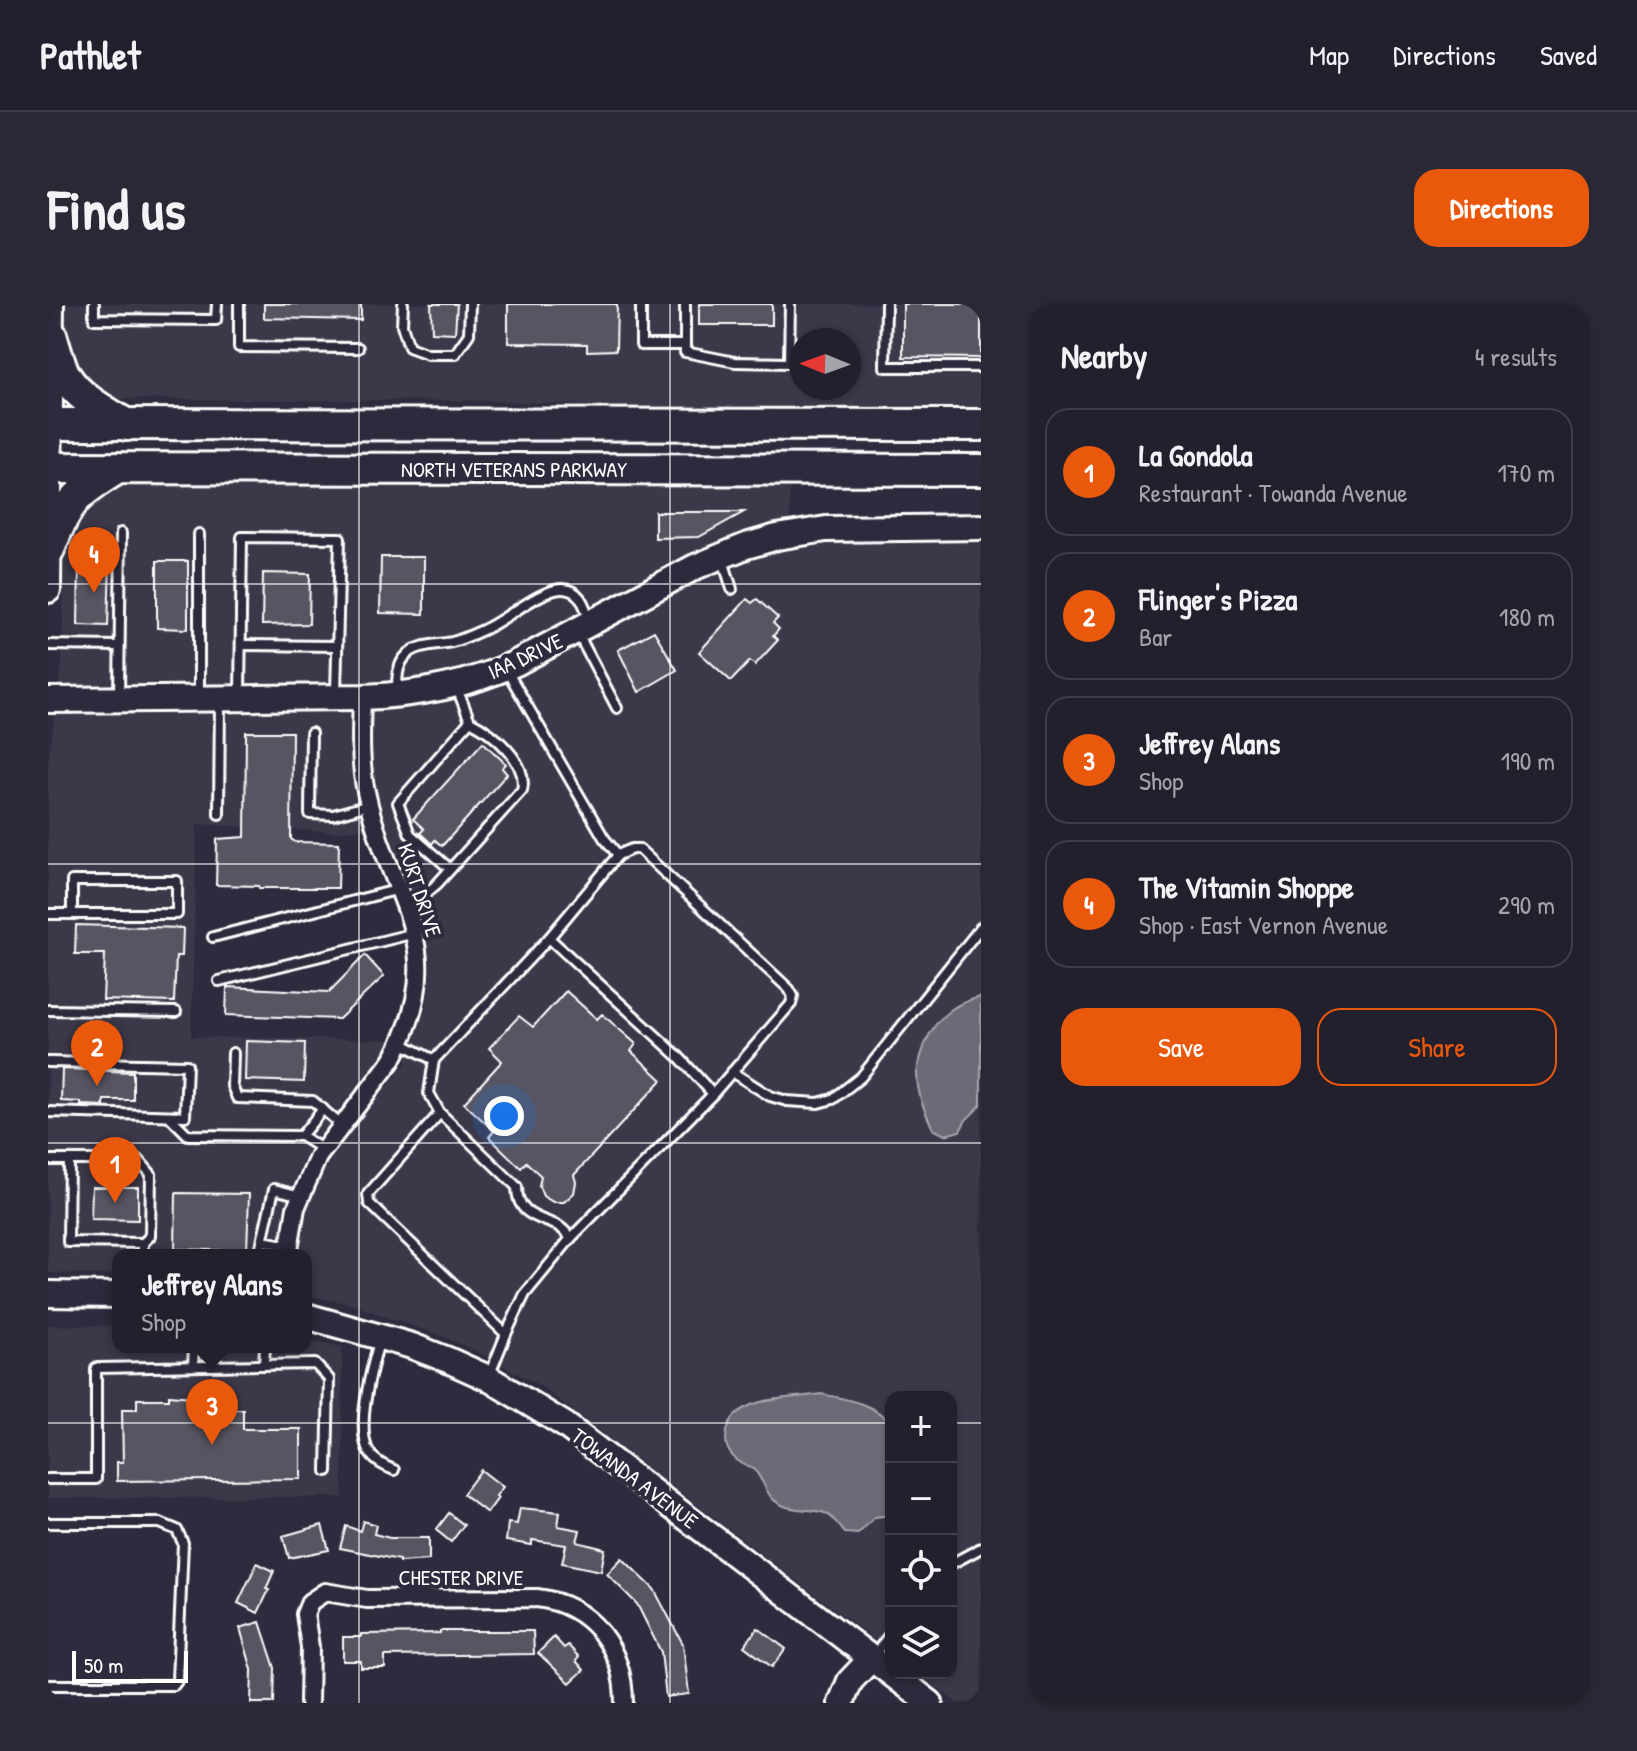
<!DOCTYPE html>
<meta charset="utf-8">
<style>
body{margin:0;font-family:"Patrick Hand",sans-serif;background:#2b2836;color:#f1f3f6}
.controls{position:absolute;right:24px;bottom:24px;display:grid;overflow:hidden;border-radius:16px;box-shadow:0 2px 6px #0004}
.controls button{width:72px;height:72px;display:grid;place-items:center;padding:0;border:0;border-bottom:2px solid #403e4a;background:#23202e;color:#f1f3f6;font:40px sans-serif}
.compass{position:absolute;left:741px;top:24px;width:72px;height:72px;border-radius:50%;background:#23202e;box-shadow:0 2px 6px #0004;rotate:271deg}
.scale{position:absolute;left:24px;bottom:20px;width:116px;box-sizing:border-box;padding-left:8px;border:4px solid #fff;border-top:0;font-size:22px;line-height:28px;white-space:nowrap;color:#fff;-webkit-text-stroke:6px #2f2a3d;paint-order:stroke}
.you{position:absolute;left:456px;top:812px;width:28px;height:28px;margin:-20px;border:6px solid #fff;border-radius:50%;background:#1a73e8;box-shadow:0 0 0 12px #1a73e833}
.badge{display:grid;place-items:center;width:52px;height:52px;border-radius:50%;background:#ea580c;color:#fff;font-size:26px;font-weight:700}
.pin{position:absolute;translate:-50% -66px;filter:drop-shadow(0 2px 4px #0008)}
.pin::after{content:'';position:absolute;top:42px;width:28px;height:24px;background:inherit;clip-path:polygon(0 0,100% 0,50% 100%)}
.popup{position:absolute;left:64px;top:945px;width:200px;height:104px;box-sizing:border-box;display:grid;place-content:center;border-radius:16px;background:#23202e;filter:drop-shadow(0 2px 6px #0005);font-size:26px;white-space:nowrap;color:#a3a3aa}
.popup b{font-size:30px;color:#f1f3f6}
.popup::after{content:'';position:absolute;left:50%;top:100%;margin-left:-16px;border:16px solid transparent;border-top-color:#23202e}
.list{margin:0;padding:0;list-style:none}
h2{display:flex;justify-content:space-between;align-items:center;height:104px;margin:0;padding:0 32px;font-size:34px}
h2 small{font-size:26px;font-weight:400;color:#a3a3aa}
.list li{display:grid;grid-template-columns:52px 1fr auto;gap:24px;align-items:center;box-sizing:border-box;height:128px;margin:0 16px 16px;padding:0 16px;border:2px solid #403e4a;border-radius:24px}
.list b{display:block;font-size:30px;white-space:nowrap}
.list p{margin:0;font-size:26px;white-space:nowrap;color:#a3a3aa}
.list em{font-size:26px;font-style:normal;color:#a3a3aa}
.actions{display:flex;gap:16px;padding:24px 32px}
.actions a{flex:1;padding:18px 0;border:2px solid #ea580c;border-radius:24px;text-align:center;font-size:28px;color:#ea580c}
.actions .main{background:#ea580c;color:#fff}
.icon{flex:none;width:44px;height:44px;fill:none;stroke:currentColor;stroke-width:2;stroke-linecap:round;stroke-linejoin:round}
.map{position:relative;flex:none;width:933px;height:1399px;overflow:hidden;border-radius:24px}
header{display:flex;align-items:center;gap:48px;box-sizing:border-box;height:112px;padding:0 40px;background:#23202e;border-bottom:2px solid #403e4a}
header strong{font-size:38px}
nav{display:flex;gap:44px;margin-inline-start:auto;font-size:28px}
.intro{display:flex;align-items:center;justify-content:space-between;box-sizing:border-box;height:192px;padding:0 48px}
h1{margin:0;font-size:56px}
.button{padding:20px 36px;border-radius:24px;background:#ea580c;color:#fff;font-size:28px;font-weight:700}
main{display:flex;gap:48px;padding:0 48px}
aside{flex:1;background:#23202e;border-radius:24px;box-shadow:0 2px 6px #0004}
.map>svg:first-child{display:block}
</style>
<header>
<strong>Pathlet</strong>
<nav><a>Map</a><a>Directions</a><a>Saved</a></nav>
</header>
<div class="intro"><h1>Find us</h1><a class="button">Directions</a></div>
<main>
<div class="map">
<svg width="933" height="1399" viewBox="0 0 933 1399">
<rect width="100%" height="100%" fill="#2f2a3d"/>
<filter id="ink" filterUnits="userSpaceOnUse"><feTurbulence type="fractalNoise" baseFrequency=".0125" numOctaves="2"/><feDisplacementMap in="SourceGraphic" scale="16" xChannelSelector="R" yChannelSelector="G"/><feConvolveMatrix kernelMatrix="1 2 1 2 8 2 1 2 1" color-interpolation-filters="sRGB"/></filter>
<g filter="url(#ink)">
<!-- built -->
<g fill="#3c3749" fill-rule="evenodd">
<path d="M 16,0 L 933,0 L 933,105 L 599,104 L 450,97 L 65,95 L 49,89 L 37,80 L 20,52 ZM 753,36 L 801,36 L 801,84 L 753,84 Z"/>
<polygon points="90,177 742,180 741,240 795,235 933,235 933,1399 909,1399 870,1369 903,1369 903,1093 843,1093 843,1348 494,1083 426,1046 391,1031 302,1000 258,991 258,951 250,951 258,906 267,882 292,840 357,760 379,702 382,668 374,611 336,517 316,525 287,528 149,520 143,733 344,736 329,763 261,847 251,865 237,900 228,951 70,951 70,971 0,969 0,459 14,360 17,233 28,205 64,185"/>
<polygon points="0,1021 70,1022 70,1043 258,1043 258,1035 294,1043 295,1193 0,1194"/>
</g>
<!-- water -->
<g fill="#6d6a77" stroke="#a7a6ad" stroke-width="2">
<path d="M 933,693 L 933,801 L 918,816 L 912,827 L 897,831 L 885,825 C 877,808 869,790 869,770 C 869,764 872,757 873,752 C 882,720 900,700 933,693 Z"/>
<path d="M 773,1090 C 798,1095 826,1099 843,1120 L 843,1211 L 827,1213 L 810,1230 L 797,1229 C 790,1221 784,1210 773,1208 C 756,1204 736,1208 723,1193 C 717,1185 713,1173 706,1165 C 692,1160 678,1152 678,1135 C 679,1090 741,1096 773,1090 Z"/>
</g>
<!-- building -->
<g fill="#595564" stroke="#fff" stroke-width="2">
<polygon points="216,0 313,0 313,16 216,14"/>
<polygon points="383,0 409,0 407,29 384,28"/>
<polygon points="460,0 569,0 568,46 539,47 539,40 460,39"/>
<rect x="651" y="0" width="73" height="21"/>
<polygon points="855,0 933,0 933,54 855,53"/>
<polygon points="607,208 696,208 651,233 607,234"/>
<polygon points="333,253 376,253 376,310 332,309"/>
<polygon points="31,256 62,257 60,322 30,321"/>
<polygon points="109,257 140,257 140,325 109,324"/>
<polygon points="215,269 262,270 261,320 214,321"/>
<polygon points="699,295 704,299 709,295 730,314 725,319 731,325 725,332 730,336 707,361 702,357 683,377 651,348"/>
<polygon points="606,327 629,366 591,388 570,346"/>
<polygon points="198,428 244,428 243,535 247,538 291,539 290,584 211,584 211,582 168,581 169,535 197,533"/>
<polygon points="435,438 458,460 454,464 459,470 394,542 387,536 384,540 372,529 376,525 365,515"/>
<polygon points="28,621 135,624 134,652 128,652 126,698 55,696 57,650 27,650"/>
<polygon points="317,651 336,672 291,715 178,711 179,683 281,688"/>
<polygon points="518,687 549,715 554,710 588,740 583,747 614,776 526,871 528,878 526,889 516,898 505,898 495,892 491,882 493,872 478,858 473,864 441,833 446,827 416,799 454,757 441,744 471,712 485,723"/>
<polygon points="198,737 257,739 256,778 197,776"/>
<polygon points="14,765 85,768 85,796 56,796 56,802 33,801 33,798 13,797"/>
<polygon points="58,877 70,877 70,883 90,883 90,916 43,915 44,883 58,883"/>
<polygon points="128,889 201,890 199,947 127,945"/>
<polygon points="121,1091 144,1093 144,1105 195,1105 195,1125 253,1125 253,1175 69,1177 69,1158 75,1158 74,1105 89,1105 89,1095 121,1095"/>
<polygon points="433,1166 455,1183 448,1192 450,1194 439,1209 415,1190"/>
<polygon points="472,1204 512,1208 510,1222 532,1226 529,1238 557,1245 553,1267 514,1259 518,1241 484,1236 484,1241 458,1237 460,1219 469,1220"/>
<polygon points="401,1209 416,1221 403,1238 388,1226"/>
<polygon points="315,1217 328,1221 326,1230 342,1234 381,1234 381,1256 351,1258 351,1256 292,1244 298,1222 312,1227"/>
<polygon points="274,1221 281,1246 241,1254 235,1232"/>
<polygon points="574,1254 606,1285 635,1340 641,1390 618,1393 613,1348 589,1300 559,1270"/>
<polygon points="209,1259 226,1267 218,1285 221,1286 210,1309 190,1299"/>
<polygon points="212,1318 227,1364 226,1399 203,1399 204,1366 192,1324"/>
<polygon points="710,1324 738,1345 724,1363 696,1342"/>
<polygon points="392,1327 485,1327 486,1350 337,1352 337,1364 313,1364 313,1357 295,1357 295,1333 313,1333 313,1330 392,1329"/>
<polygon points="506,1333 516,1344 520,1341 531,1353 528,1357 536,1366 522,1379 490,1349"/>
</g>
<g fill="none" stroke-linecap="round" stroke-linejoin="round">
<!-- lane casing -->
<g stroke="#fff" stroke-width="14">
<g id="lane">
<polyline points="46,0 46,15 168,16 169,0"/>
<polyline points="191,0 191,43 310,44"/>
<polyline points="355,0 354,21 361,43 380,50 407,50 421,30 422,0"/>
<polyline points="593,0 593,41 637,41"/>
<polyline points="637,0 637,48 687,58 741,59 742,0"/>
<polyline points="838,0 837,63 933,63"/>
<polyline points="675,256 684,285"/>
<polyline points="530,330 569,404"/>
<polyline points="0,341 71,342"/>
<polyline points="193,341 289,342"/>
<polyline points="459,367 556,534 570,551 501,634"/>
<path d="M 349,387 C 349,375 349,361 358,352 C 368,340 390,341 404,338 C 416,335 428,329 439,324 C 458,315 497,283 515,285 C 532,286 536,300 541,314"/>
<polyline points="192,390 194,233 292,234 288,389"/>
<polyline points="71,391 73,229"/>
<polyline points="151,391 151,230"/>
<polyline points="263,429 262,510 285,511 321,501"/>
<polyline points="171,510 172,397"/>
<polyline points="402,565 362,530 350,499 422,417"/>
<path d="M 358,599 L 375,592 L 389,580 L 474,486 C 481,458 444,428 422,417 L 408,382"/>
<polyline points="0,610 129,610 129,577 24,577 24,610"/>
<polyline points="165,633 352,585"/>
<polyline points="171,677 367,629"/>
<polyline points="0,706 128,708"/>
<path d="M 353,739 L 386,756 L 381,789 L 392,809 L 469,883 C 469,910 488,913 508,921 C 514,923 518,929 523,934 L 665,790 L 743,700 L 745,692 L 741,685 L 591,545 L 584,545 L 570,551"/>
<polyline points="185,749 184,782 189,794 265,797 293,821"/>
<polyline points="386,756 501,634 631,753 665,790"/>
<polyline points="0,758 139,761 137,812 0,808"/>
<polyline points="684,768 722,792 739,797 770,799 785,795 813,773 933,623"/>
<polyline points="392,809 320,890 321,899 458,1030"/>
<polyline points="121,812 140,831 253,832 274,845"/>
<polyline points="253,832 275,805"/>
<polyline points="0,856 91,856 103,870 102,932 95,939 95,951"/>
<polyline points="21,856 20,938 95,939"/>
<polyline points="215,937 241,942"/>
<polyline points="211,951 226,885 253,892"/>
<path d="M 332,1035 C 324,1061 307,1124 321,1148 C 327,1158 337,1162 346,1166"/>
<polyline points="216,1061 217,1043"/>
<polyline points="145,1062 146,1043"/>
<polyline points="442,1070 458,1030 477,990 523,934"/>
<polyline points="0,1175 48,1175 48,1064 267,1060 281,1075 279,1167"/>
<polyline points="0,1219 112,1219 129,1226 135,1239 129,1377 126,1381 0,1381"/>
<polyline points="903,1260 933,1244"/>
<polyline points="826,1351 843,1329"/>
</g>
</g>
<!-- street casing -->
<g stroke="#fff" stroke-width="22">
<g id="street">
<path d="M 240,951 L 248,904 L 270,853 L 344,756 C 406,641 342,598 319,492 C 311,460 313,426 314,393"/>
<path d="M 261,1399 L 262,1343 L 257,1310 L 262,1298 L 277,1288 L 319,1295 L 489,1294 C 544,1301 576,1345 576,1399"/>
</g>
</g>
<!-- secondary casing -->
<g stroke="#fff" stroke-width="30">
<g id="secondary">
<polyline points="0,286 3,0"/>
<path d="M 0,396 L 314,393 C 368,391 419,382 468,359 L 647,263 L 698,242 L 729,233 L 778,225 L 933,223"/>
<polyline points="0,990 70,991"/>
<polyline points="258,1012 364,1042 400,1056 440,1074 517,1121 882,1399"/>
<polyline points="793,1399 802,1377 823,1355"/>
</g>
</g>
<!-- highway casing -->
<g stroke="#fff" stroke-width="36">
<g id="highway">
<path d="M 3,31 C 7,44 11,61 18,73 C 32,95 57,107 79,121"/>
<polyline points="0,120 933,121"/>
<polyline points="0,164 933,166"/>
<path d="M 1,245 C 21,196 25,192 70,164"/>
</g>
</g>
<!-- lane -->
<use href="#lane" stroke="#2f2a3d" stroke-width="8"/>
<!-- street -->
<use href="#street" stroke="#2f2a3d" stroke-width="16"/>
<!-- secondary -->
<use href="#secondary" stroke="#2f2a3d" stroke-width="24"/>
<!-- highway -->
<use href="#highway" stroke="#2f2a3d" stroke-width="30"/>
</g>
</g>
<!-- grid -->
<path fill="none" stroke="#fff" stroke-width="2" stroke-opacity="0.55" d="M 311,0 L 311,1399M 622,0 L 622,1399M 0,280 L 933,280M 0,560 L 933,560M 0,839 L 933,839M 0,1119 L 843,1119M 903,1119 L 933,1119"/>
<g text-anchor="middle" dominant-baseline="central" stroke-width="8" stroke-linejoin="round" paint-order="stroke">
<!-- street labels -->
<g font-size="22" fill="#fff" stroke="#2f2a3d">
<text x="466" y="165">NORTH VETERANS PARKWAY</text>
<text transform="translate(477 352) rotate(-25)">IAA DRIVE</text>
<text transform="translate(372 586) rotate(72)">KURT DRIVE</text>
<text transform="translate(587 1174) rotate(37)">TOWANDA AVENUE</text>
<text x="413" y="1273">CHESTER DRIVE</text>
</g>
</g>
</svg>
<div class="controls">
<button>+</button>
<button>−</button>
<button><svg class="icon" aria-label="locate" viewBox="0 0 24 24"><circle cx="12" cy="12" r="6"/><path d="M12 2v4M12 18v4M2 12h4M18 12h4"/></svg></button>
<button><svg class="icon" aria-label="layers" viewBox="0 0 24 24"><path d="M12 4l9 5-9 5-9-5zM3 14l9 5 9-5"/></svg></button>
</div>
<svg class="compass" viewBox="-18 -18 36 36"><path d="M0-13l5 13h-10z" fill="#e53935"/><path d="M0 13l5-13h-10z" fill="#a3a3aa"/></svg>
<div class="scale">50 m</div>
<div class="you"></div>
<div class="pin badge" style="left:67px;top:899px">1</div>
<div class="pin badge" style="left:49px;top:782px">2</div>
<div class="pin badge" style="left:164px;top:1141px">3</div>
<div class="popup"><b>Jeffrey Alans</b>Shop</div>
<div class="pin badge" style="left:46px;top:289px">4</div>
</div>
<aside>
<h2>Nearby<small>4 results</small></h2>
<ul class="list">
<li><span class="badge">1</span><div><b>La Gondola</b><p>Restaurant · Towanda Avenue</p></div><em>170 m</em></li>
<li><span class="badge">2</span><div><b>Flinger's Pizza</b><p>Bar</p></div><em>180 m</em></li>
<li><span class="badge">3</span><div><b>Jeffrey Alans</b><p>Shop</p></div><em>190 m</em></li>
<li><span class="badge">4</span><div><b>The Vitamin Shoppe</b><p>Shop · East Vernon Avenue</p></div><em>290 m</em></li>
</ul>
<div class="actions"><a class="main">Save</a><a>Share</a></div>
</aside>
</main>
